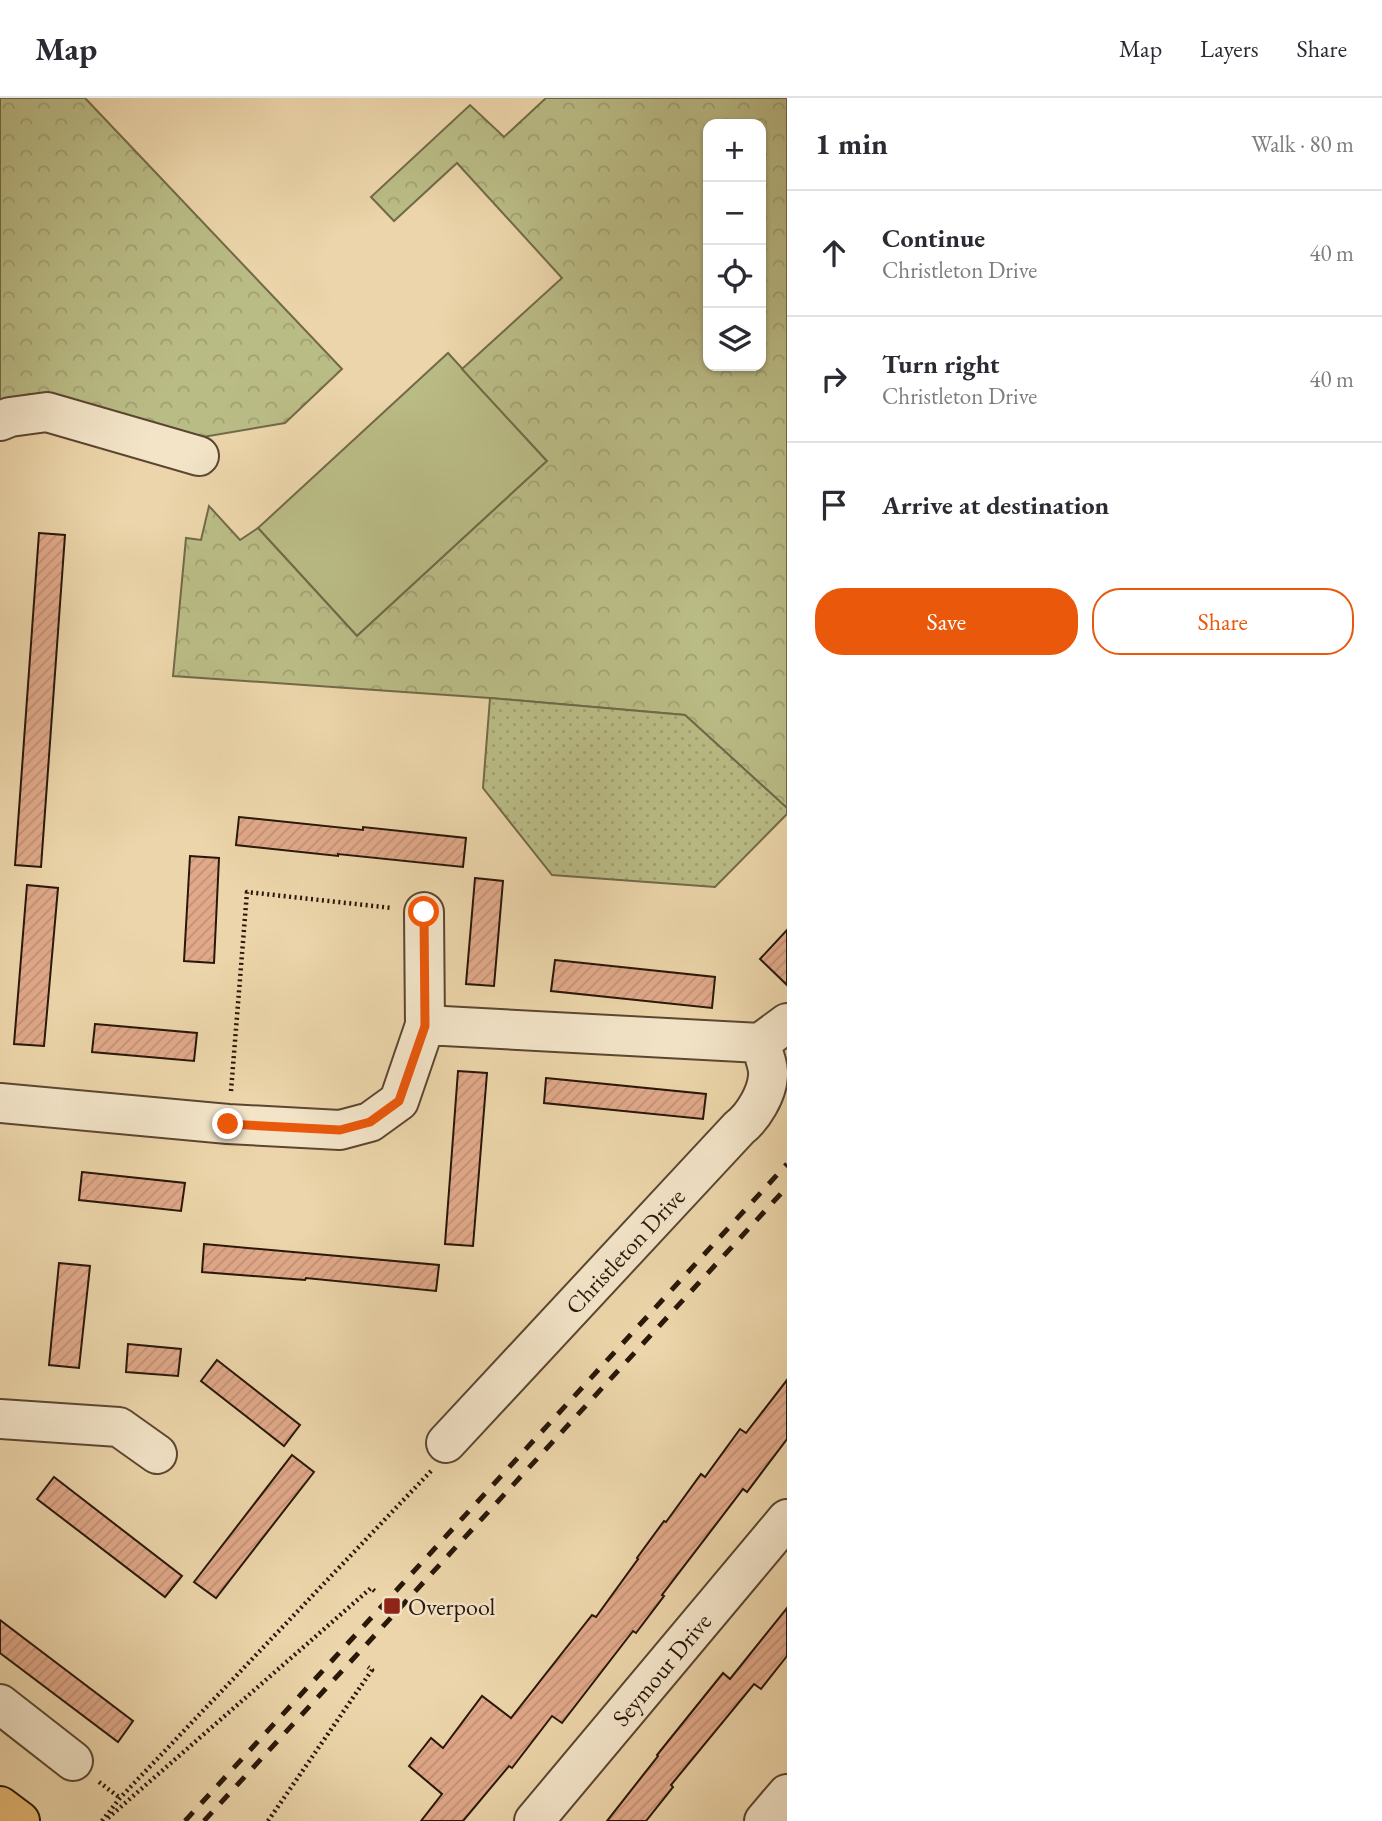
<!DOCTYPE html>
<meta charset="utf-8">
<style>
body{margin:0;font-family:"EB Garamond",serif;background:#f7f7f7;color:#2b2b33}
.controls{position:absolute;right:21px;top:21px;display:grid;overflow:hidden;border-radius:14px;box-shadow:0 2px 5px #0004}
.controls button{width:63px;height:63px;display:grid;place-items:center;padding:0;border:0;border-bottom:2px solid #e1e1e2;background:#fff;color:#2b2b33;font:35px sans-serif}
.stop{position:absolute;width:21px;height:21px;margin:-16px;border:5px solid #ea580c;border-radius:50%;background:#fff}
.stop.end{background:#ea580c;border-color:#fff;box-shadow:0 2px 7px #0008}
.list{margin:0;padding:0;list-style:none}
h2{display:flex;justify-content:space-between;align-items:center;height:91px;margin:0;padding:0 28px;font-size:30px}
h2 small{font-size:23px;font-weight:400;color:#7c7c81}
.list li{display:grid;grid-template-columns:46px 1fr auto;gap:21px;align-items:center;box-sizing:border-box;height:126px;padding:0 28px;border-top:2px solid #e1e1e2}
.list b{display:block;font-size:26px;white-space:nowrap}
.list p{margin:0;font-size:23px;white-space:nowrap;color:#7c7c81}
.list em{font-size:23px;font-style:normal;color:#7c7c81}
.actions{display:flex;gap:14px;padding:21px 28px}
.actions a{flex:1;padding:16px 0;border:2px solid #ea580c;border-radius:28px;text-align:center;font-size:24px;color:#ea580c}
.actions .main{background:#ea580c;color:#fff}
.icon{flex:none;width:38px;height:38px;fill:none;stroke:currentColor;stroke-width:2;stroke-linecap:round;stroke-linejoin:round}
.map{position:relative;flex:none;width:787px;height:1723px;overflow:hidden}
header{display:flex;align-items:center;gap:42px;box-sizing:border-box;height:98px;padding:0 35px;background:#fff;border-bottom:2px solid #e1e1e2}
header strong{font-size:33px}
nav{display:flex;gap:38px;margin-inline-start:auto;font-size:24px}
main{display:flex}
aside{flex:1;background:#fff}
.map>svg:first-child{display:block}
</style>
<header>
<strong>Map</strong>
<nav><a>Map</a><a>Layers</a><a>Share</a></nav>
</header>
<main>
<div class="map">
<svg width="787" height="1723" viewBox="0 0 787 1723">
<defs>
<pattern id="forest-crowns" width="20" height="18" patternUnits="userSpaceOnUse" patternTransform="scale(1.75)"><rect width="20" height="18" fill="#babc86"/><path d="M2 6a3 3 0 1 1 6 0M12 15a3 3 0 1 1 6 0" fill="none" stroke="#a0a172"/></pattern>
<pattern id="garden-dots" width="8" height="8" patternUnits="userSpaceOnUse" patternTransform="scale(1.75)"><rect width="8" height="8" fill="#babc86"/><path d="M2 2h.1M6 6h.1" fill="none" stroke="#a0a172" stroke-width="1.8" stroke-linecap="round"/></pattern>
<pattern id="building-hatch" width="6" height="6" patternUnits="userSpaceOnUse" patternTransform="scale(1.75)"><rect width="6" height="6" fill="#e1a98a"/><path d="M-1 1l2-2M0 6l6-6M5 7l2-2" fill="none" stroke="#c19176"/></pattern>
</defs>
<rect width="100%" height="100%" fill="#ecd5aa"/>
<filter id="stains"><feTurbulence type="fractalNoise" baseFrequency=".00286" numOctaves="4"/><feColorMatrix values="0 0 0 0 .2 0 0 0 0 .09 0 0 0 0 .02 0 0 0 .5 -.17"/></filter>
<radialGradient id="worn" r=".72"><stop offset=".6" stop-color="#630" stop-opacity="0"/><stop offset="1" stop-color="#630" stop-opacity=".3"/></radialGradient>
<!-- grass -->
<polygon fill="#babc86" stroke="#726a48" stroke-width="2" points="448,255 547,363 357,538 258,430"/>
<!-- forest -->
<g fill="url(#forest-crowns)" stroke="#726a48" stroke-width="2" fill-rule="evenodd">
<polygon points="0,0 85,0 342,271 285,325 203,339 30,296 0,306"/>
<path d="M 546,0 L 787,0 L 787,710 L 685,617 L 490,600 L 173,578 L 186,440 L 201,442 L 209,408 L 240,442 L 258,430 L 357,538 L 547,363 L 462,271 L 562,180 L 457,65 L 394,123 L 371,99 L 470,7 L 504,39 ZM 708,26 L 761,26 L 761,268 L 708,268 Z"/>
</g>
<!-- garden -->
<polygon fill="url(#garden-dots)" stroke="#726a48" stroke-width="2" points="490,600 685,617 787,710 787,716 715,789 552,777 483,690"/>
<!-- building -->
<g fill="url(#building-hatch)" stroke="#291709" stroke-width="2">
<polygon points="39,435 65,437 41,769 15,767"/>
<polygon points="239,719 363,732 363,729 466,740 463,769 338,756 338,758 236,747"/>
<polygon points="190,758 219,760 214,865 184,863"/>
<polygon points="475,780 503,783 494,888 466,886"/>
<polygon points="27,787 58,790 44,948 14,946"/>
<polygon points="787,832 787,887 760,861"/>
<polygon points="555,862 715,879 712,910 551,893"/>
<polygon points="95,926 197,935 194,963 92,954"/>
<polygon points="458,973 487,975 473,1148 445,1146"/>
<polygon points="546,980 706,996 703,1021 544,1005"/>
<polygon points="82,1074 185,1085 181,1113 79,1102"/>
<polygon points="204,1146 439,1167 436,1193 306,1180 305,1182 202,1174"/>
<polygon points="59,1165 90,1168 79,1270 49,1267"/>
<polygon points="128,1246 181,1251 178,1278 126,1274"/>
<polygon points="217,1262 300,1327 284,1348 201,1283"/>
<polygon points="787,1282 787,1341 747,1394 743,1391 662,1497 664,1498 636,1535 633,1533 562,1625 552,1618 512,1670 509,1668 463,1723 421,1723 442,1696 409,1668 431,1640 443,1650 482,1598 511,1620 592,1517 596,1519 638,1461 637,1460 664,1423 666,1424 701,1376 705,1379 740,1331 746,1335"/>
<polygon points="292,1357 314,1374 216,1500 194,1484"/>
<polygon points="54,1379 182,1478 165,1499 37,1401"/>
<polygon points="787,1510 787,1558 761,1591 754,1586 671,1687 673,1689 646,1723 607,1723 658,1658 657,1657 723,1575 730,1581"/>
<polygon points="0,1522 133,1623 118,1644 0,1555"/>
</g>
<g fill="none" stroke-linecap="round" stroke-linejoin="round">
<!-- minor casing -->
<g stroke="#5a4631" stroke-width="42">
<g id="minor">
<polyline points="0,323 10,319 47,314 199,358"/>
<polyline points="424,814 425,927"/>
<polyline points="760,945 787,925"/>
<path d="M 0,1005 L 228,1026 L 340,1032 L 370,1024 L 399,1003 L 425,927 L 760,945 C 763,955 769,968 768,978 C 767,996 753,1019 739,1030 L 446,1345"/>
<polyline points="0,1321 119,1329 157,1356"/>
<polyline points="0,1606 73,1663"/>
<path id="s1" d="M 534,1723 L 787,1421"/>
<polyline points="764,1723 787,1696"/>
</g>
</g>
<!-- major casing -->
<g stroke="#291709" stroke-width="42">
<polyline id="major" points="0,1708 20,1723"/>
</g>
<!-- path -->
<g stroke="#291709" stroke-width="4.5" stroke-dasharray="2 3.5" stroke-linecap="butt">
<polyline points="231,993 247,794 392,810"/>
<polyline points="99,1684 120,1700"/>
<polyline points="108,1720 371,1490 376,1494"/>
<polyline points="102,1723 120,1700 431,1373"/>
<polyline points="268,1723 372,1572 368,1569"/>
</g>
<!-- minor -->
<use href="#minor" stroke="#f3e4c8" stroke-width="38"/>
<!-- major -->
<use href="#major" stroke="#e6ba75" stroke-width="38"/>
<!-- rail -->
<g stroke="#291709" stroke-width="5" stroke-dasharray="12 12" stroke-linecap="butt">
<polyline points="185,1723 787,1066"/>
<polyline points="204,1723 787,1089"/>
</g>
</g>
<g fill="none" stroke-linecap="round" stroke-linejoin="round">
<!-- route -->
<polyline stroke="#ea580c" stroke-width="9" points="228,1026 340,1032 370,1024 399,1003 425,928 424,814"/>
</g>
<!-- markers -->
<rect fill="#8f2418" stroke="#f3e4c8" stroke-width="2.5" x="383" y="1499" width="18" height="18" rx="3.5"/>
<g text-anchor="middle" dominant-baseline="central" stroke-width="5" stroke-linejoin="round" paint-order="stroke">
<!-- street labels -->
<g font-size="24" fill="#291709" stroke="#f3e4c8">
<text transform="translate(625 1153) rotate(-47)">Christleton Drive</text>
<text stroke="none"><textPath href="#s1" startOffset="198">Seymour Drive</textPath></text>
</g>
<!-- poi labels -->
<g font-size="24" fill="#291709" stroke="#f3e4c8" text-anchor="start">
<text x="408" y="1508">Overpool</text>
</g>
</g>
<rect width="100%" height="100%" filter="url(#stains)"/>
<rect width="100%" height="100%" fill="url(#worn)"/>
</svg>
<div class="controls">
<button>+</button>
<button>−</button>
<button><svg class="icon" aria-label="locate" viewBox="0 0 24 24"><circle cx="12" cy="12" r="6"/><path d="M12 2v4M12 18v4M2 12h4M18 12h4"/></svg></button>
<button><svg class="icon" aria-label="layers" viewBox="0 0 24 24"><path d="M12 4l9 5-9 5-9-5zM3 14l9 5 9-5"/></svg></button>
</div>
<div class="stop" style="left:424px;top:814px"></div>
<div class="stop end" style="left:228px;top:1026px"></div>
</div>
<aside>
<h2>1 min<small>Walk · 80 m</small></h2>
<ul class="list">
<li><svg class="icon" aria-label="ahead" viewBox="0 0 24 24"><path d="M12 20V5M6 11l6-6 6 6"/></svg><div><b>Continue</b><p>Christleton Drive</p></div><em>40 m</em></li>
<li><svg class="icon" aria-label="right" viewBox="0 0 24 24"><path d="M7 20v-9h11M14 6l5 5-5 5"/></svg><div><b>Turn right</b><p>Christleton Drive</p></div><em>40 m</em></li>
<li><svg class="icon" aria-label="arrive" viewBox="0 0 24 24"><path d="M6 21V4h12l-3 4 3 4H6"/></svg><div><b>Arrive at destination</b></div></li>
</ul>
<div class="actions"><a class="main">Save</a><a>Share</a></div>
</aside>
</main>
